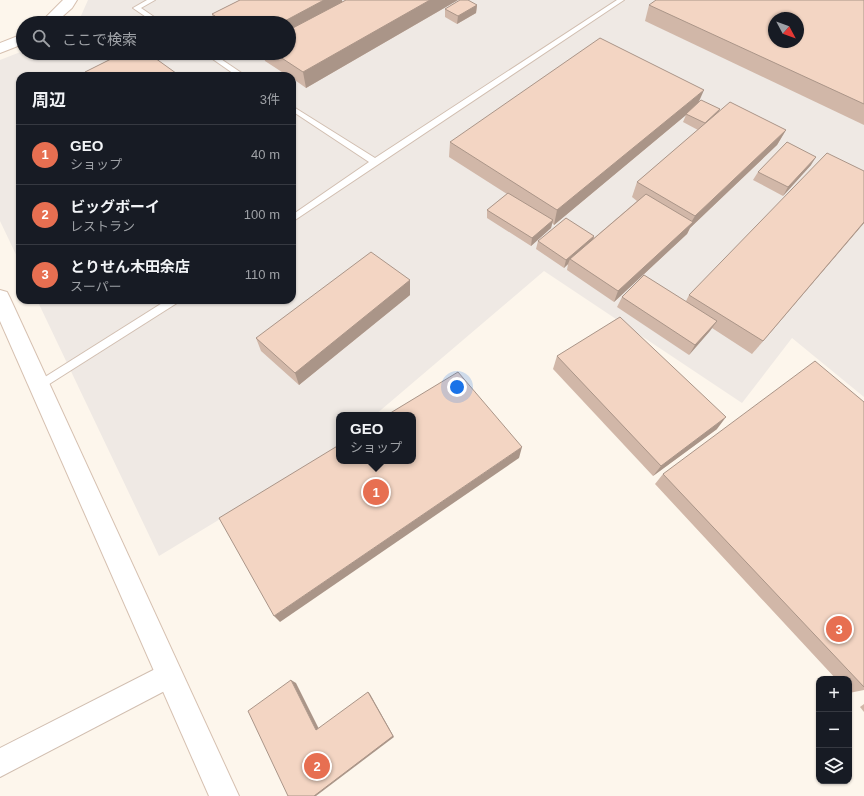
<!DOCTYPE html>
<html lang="ja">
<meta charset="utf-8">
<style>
body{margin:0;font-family:Arial,"Noto Sans JP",sans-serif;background:#20242c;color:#f1f3f6}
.controls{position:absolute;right:12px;bottom:12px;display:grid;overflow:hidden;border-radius:8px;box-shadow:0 1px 3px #0004}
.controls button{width:36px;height:36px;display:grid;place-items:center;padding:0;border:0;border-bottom:1px solid #363941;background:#171b24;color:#f1f3f6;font:20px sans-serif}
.compass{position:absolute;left:768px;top:12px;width:36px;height:36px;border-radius:50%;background:#171b24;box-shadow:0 1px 3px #0004;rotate:131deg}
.you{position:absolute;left:457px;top:387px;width:14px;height:14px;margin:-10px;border:3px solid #fff;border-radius:50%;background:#1a73e8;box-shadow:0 0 0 6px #1a73e833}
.badge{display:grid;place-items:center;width:26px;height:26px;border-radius:50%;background:#e76f51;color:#fff;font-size:13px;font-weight:700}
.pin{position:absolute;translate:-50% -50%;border:2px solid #fff;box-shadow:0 1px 4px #0006}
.popup{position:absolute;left:336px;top:412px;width:80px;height:52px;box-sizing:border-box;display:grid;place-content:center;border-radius:8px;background:#171b24;filter:drop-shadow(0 1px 3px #0005);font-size:13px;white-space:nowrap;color:#9ea1a6}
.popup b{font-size:15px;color:#f1f3f6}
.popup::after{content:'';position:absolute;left:50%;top:100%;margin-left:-8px;border:8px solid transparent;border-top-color:#171b24}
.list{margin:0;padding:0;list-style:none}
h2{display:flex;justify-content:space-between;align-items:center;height:52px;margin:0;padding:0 16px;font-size:17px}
h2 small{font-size:13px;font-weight:400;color:#9ea1a6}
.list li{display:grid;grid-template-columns:26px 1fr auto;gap:12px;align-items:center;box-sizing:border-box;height:60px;padding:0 16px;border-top:1px solid #363941}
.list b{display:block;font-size:15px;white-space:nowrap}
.list p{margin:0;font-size:13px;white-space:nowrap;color:#9ea1a6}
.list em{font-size:13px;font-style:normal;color:#9ea1a6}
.icon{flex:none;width:22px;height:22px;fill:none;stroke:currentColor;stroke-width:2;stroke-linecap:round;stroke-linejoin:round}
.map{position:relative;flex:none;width:864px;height:796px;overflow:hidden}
.search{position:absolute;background:#171b24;box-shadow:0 1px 3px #0004;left:16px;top:16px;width:280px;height:44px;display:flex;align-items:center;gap:10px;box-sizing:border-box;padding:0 14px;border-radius:22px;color:#9ea1a6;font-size:15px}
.panel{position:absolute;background:#171b24;box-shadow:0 1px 3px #0004;left:16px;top:72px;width:280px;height:232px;border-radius:12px}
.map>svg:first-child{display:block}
</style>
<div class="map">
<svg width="864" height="796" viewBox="0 0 864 796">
<rect width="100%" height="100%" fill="#fdf6ec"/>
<!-- industrial -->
<path fill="#efe9e4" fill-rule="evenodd" d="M 88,0 L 864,0 L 864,397 L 792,338 L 742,403 L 544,271 L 375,415 L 339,415 L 339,446 L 336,449 L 159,556 L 37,300 L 292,300 L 292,76 L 20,76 L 20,263 L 0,221 L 0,60 L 23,51 L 23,53 L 289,53 L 289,23 L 72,23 L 80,18 ZM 774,18 L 798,18 L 798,42 L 774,42 Z"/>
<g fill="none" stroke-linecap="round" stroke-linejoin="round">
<!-- lane casing -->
<g stroke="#d1beb0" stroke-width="2">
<g id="lane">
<polygon points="147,0 155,0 141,8 163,23 155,23 133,8"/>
<polygon points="617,0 624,0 292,222 292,215 369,162 292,111 292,106 375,158"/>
<polygon points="204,53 212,53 246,76 237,76"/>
<polygon points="167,300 179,300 177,303 43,388 40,389 37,388 35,385 37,382"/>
</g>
</g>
<!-- street casing -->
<g stroke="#d1beb0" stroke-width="2">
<polygon id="street" points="169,662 178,666 182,675 178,684 0,777 0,748"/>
</g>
<!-- secondary casing -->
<g stroke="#d6c0b0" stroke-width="2">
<g id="secondary">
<polygon points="63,0 77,0 72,8 55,23 40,23"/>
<polygon points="23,34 23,44 0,53 0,43"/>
<polygon points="0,290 7,292 10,298 239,796 209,796 0,321"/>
</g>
</g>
<!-- lane -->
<use href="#lane" fill="#fff" fill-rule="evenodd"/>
<!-- street -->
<use href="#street" fill="#fff" fill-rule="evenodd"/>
<!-- secondary -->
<use href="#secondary" fill="#fff" fill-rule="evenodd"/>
</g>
<!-- wall -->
<g fill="#d1b7a8">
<polygon points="240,0 342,0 342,2 346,0 458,0 306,88 292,78 292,76 288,76 265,61 263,53 289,53 289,23 214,23 212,14"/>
<polygon points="864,0 864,125 645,21 649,5"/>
<polygon points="477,5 476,13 457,24 445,17 445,9"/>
<polygon points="85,72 180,76 87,76"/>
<polygon points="698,103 720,109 719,112 786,130 777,145 690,228 687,234 614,302 567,270 568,264 564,268 536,249 538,241 594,236 594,238 637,201 632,197 637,182 698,130 683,122 686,115 554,225 552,223 551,228 531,246 487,218 487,210 507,194 449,157 450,142"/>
<polygon points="811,165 783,196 753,180 758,172"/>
<polygon points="864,171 864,223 752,354 712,328 689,355 617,307 622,297 686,301 689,295"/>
<polygon points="410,280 410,295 299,385 261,351 256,338"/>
<polygon points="557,356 717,429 653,476 553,369"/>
<polygon points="864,402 864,690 849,693 849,679 836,679 655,484 663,474"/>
<polygon points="864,704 864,712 860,707"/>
</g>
<!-- shaded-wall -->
<g fill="#aa9588">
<polygon points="324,0 342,0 343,7 289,36 289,23 281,23"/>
<polygon points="430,0 458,0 306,88 303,72"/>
<polygon points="477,5 476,13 457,24 458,16"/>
<polygon points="704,90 697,106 686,114 686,115 554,225 557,210"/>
<polygon points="720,109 716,117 701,132 705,123"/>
<polygon points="786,130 777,145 690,228 687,234 614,302 618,291 690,224 695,216"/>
<polygon points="816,157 811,165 783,196 788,187"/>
<polygon points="553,220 551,228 531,246 532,238"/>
<polygon points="864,222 864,223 752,354 763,341"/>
<polygon points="594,236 592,243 570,259 568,264 564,268 566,260"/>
<polygon points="410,280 410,295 299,385 295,373"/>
<polygon points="717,321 710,331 689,355 695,345"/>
<polygon points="726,417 717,429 653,476 661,466"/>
<polygon points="522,447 519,458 280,622 274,616"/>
<polygon points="291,680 296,683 320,731 316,730"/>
<polygon points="368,692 370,694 394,737 316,796 314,796"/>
</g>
<!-- building -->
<g fill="#f3d5c3" stroke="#aa9588" fill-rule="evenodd">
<polygon points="240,0 324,0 281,23 225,23 212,14"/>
<polygon points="346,0 430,0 303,72 274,53 289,53 289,30"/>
<polygon points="460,0 468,0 477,5 458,16 445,9"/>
<path d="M 656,0 L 864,0 L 864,104 L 649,5 ZM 774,18 L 798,18 L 798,42 L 774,42 Z"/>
<polygon points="600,38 704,90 557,210 450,142"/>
<polygon points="123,53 148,53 180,76 91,76 85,72"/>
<polygon points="701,100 720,109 705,123 686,114"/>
<polygon points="730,102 786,130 695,216 637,182"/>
<polygon points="787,142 816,157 788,187 758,172"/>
<polygon points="827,153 864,171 864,222 763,341 689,295"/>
<polygon points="508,193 553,220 532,238 487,210"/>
<polygon points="646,194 693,222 618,291 570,259"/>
<polygon points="566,218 594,236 566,260 538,241"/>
<polygon points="371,252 410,280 295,373 256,338"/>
<polygon points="644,275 717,321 695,345 622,297"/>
<polygon points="620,317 726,417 661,466 557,356"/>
<polygon points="815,361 864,402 864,687 663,474"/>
<polygon points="458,372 522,447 274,616 219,518 339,445 339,461 413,461 413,415 387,415"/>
<polygon points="291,680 316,730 368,692 393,736 314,796 288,796 248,711"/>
</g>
</svg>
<div class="controls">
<button>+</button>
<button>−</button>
<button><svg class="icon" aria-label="layers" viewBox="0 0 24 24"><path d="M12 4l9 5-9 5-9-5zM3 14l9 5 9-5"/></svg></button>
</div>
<svg class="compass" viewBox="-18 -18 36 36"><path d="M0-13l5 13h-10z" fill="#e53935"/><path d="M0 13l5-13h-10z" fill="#9ea1a6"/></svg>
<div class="you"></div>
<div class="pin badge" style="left:376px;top:492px">1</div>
<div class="popup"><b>GEO</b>ショップ</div>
<div class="pin badge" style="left:317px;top:766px">2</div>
<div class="pin badge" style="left:839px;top:629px">3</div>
<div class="search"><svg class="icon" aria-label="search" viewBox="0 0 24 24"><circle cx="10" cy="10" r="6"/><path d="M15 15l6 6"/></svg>ここで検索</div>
<section class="panel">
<h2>周辺<small>3件</small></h2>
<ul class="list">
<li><span class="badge">1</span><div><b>GEO</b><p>ショップ</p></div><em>40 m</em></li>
<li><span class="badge">2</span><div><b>ビッグボーイ</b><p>レストラン</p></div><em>100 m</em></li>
<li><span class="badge">3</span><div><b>とりせん木田余店</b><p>スーパー</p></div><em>110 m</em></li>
</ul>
</section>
</div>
